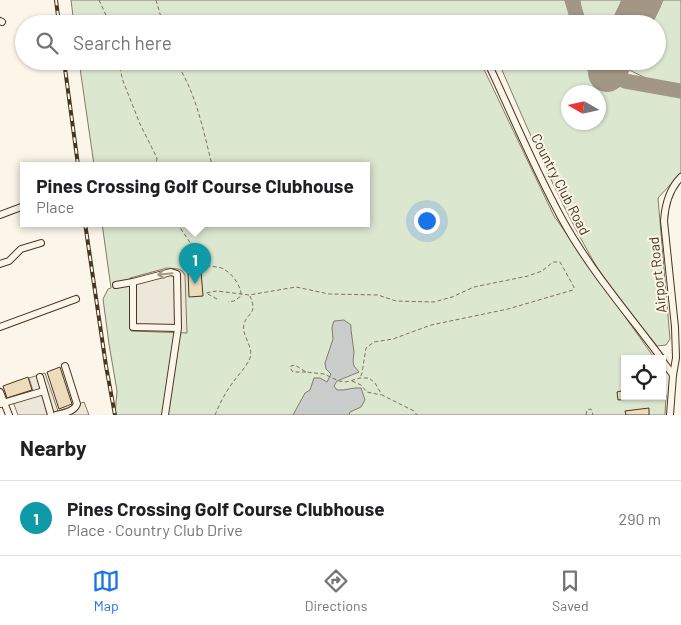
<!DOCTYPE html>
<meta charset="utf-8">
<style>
body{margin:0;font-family:Barlow,sans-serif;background:#f6f6f6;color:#202124}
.controls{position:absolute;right:15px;bottom:15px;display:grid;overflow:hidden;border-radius:0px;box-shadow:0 1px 4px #0004}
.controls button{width:45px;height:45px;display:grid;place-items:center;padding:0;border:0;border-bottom:1px solid #e0e0e0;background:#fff;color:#202124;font:25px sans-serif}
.compass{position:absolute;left:561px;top:85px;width:45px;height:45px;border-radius:50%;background:#fff;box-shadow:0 1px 4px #0004;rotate:279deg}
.you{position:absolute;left:426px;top:220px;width:18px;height:18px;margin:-12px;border:4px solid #fff;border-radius:50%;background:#1a73e8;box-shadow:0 0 0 8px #1a73e833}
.badge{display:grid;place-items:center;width:32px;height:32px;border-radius:50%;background:#1a73e8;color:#fff;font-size:16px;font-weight:700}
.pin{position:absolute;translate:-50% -41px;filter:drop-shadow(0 1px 2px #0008)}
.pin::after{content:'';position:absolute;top:26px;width:18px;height:15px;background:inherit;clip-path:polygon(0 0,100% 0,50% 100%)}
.popup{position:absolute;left:20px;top:162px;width:350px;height:65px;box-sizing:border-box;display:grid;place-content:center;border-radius:0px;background:#fff;filter:drop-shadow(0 1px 4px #0005);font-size:16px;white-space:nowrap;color:#757577}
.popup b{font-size:19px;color:#202124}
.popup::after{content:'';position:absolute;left:50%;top:100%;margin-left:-10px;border:10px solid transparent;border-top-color:#fff}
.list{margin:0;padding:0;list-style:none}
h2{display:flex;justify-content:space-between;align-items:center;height:65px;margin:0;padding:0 20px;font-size:21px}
h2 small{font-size:16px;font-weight:400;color:#757577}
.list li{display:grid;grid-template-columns:32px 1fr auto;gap:15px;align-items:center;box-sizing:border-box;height:75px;padding:0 20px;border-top:1px solid #e0e0e0}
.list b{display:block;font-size:19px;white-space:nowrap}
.list p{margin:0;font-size:16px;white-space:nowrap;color:#757577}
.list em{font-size:16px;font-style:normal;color:#757577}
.icon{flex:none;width:28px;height:28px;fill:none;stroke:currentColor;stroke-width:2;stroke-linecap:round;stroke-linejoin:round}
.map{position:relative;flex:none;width:681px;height:415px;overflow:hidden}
.search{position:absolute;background:#fff;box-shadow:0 1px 4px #0004;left:15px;right:15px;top:15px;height:55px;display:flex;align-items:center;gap:12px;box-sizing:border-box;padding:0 18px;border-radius:28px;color:#757577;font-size:19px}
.sheet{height:140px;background:#fff}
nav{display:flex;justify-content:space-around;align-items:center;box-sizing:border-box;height:70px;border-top:1px solid #e0e0e0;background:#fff;font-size:14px;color:#757577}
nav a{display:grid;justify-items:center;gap:2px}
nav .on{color:#1a73e8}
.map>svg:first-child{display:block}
</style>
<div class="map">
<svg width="681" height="415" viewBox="0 0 681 415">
<rect width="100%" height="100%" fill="#fbf6e9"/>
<!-- green -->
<g fill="#dce7d0" stroke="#887966" fill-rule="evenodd">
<polygon points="71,0 565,0 573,24 74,24"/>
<polygon points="580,0 622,0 611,24 586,24 580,5"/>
<polygon points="663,0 681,0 681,86 648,79 625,68 626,61 657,61 657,24 652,24"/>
<polygon points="79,61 480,61 554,216 655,359 625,359 625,396 662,396 662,374 666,396 665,415 115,415 117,391 109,344 103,299 108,289 111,288 102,223 366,223 366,165 94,165"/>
<path d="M 498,61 L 585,61 L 587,70 L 620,85 L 681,96 L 681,173 L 658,198 L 670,339 L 666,345 L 657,346 C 634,317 609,289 591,257 C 555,194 527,127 498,61 ZM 568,92 L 598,92 L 598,122 L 568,122 Z"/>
</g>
<!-- parking -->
<g fill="#ede7d9" stroke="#887966">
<polygon points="167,268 178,269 182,271 185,275 187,333 131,331 130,278"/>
<polygon points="45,373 58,411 84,402 89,415 18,415 12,399 33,391 29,378"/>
</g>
<!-- water -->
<path fill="#c9cecd" stroke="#887966" d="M 344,320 L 351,325 L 351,330 L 354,352 L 353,361 L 354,366 L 359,372 L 337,381 L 334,386 L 337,390 C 346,391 352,387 361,388 L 365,400 L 361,407 L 350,412 L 349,415 L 293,415 L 305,393 L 310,390 L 314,378 L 320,378 L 327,382 L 331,374 L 326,369 L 325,363 L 333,339 L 332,327 L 334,321 Z"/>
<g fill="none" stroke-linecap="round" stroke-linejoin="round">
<!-- taxiway -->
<g stroke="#a29684" stroke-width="15">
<polyline points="572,0 579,24"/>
<polyline points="596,61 598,66 621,79"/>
<polyline points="615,61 617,74 625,81 681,91"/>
</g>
<!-- runway -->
<g stroke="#a29684" stroke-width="38">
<polyline points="631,24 643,0"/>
<polyline points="607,73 613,61"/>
</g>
</g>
<!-- building -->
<g fill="#ecdcbc" stroke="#4a3520">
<polygon points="201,271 203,296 189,297 188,272"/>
<polygon points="60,367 72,404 59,409 47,372"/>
<polygon points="28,377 32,390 7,398 3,386"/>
<polygon points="625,390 625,396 644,396 644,398 618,400 617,392"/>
<polygon points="649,408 649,415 626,415 625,411"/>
</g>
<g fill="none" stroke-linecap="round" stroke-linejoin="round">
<!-- minor casing -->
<g stroke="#4a3520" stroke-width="8">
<g id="minor">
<polyline points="0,21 2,22"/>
<path d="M 487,61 C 512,114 534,168 562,219 C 590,270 628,313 662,359"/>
<polyline points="0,215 24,206"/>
<polyline points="0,264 9,261 21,249 41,243"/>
<polyline points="116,285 133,282"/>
<polyline points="0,327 76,299"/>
<polyline points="662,360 673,375"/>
<polyline points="40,377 51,415"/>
<polyline points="0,392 9,415"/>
<polyline points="0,404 44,391"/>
<path d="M 56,415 C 64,413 74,412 77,404 L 65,366"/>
<polyline points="165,415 178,328 177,274 171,272 133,282 133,327 178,328"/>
<path d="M 670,415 L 673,375 L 676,358 L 675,327 L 664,221 C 665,205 669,189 681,177"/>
</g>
</g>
<!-- path -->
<g stroke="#7f6f5c" stroke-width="1" stroke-dasharray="4 2.5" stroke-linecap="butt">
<polyline points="99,0 110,24"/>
<polyline points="156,0 163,24"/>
<polyline points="118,61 123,81 140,124 157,158 156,165"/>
<path d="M 175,61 C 196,92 203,129 212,165"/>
<path d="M 177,223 L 205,265 C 211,267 220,266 225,270 C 233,274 242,288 241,296 L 234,301 L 228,302"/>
<polyline points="217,299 206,293 217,291 249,295 296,287 329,294 378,295 396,301 434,302 452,297 474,287 528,276 542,271 553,262 560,262 574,287 573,290 508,309 431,325 393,339 374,342 366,348 362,373 360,378"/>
<polyline points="306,372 293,372 290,368 291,366 295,365 306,372 324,374 339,381 346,382 360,378 369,378 375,383 382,395 414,411 417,415"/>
<polyline points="352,381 361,385 367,392 381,395"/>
<path d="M 215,415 C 220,403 226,391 234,381 C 239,374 247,366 250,358 C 254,346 241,336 244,324 C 248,311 258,315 250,296"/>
<polyline points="586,415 587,410 591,409 593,415"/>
</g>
<!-- minor -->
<use href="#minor" stroke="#fbf6e9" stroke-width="6"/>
<!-- rail casing -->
<g stroke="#4a3520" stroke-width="4">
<g id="rail">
<polyline points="56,0 59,24"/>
<polyline points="64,61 78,165"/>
<polyline points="85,223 106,366 115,415"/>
</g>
</g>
<!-- rail -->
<use href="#rail" stroke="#fbf6e9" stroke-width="2" stroke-dasharray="5.5" stroke-linecap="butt"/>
</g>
<!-- one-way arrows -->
<defs><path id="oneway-shaft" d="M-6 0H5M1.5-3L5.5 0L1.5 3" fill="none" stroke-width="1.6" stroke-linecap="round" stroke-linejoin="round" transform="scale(1.25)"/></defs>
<use stroke="#a29684" href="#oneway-shaft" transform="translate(165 274) rotate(174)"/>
<g text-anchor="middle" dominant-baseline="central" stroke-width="4" stroke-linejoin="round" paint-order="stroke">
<!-- street labels -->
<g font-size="14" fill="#4a3520" stroke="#fbf6e9">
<text transform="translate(561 184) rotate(63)">Country Club Road</text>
<text transform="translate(657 275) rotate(-96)">Airport Road</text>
</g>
</g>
</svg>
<div class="controls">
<button><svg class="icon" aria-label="locate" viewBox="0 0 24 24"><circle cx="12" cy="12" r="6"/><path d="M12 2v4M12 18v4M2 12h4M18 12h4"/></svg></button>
</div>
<svg class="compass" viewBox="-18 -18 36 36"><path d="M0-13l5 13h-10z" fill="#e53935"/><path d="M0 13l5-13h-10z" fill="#757577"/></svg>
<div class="you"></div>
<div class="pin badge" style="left:195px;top:284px;background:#0f9aa8">1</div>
<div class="popup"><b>Pines Crossing Golf Course Clubhouse</b>Place</div>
<div class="search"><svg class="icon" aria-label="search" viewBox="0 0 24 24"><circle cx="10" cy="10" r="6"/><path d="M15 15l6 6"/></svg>Search here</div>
</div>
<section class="sheet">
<h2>Nearby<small></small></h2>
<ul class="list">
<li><span class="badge" style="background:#0f9aa8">1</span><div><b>Pines Crossing Golf Course Clubhouse</b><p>Place · Country Club Drive</p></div><em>290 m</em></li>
</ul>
</section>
<nav>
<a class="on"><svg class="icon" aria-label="map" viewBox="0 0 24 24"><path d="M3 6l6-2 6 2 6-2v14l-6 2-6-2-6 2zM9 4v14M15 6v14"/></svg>Map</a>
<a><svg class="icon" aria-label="directions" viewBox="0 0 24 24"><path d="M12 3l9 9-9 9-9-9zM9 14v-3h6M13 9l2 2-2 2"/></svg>Directions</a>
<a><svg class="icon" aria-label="saved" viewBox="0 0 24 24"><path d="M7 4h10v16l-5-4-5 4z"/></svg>Saved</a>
</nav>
